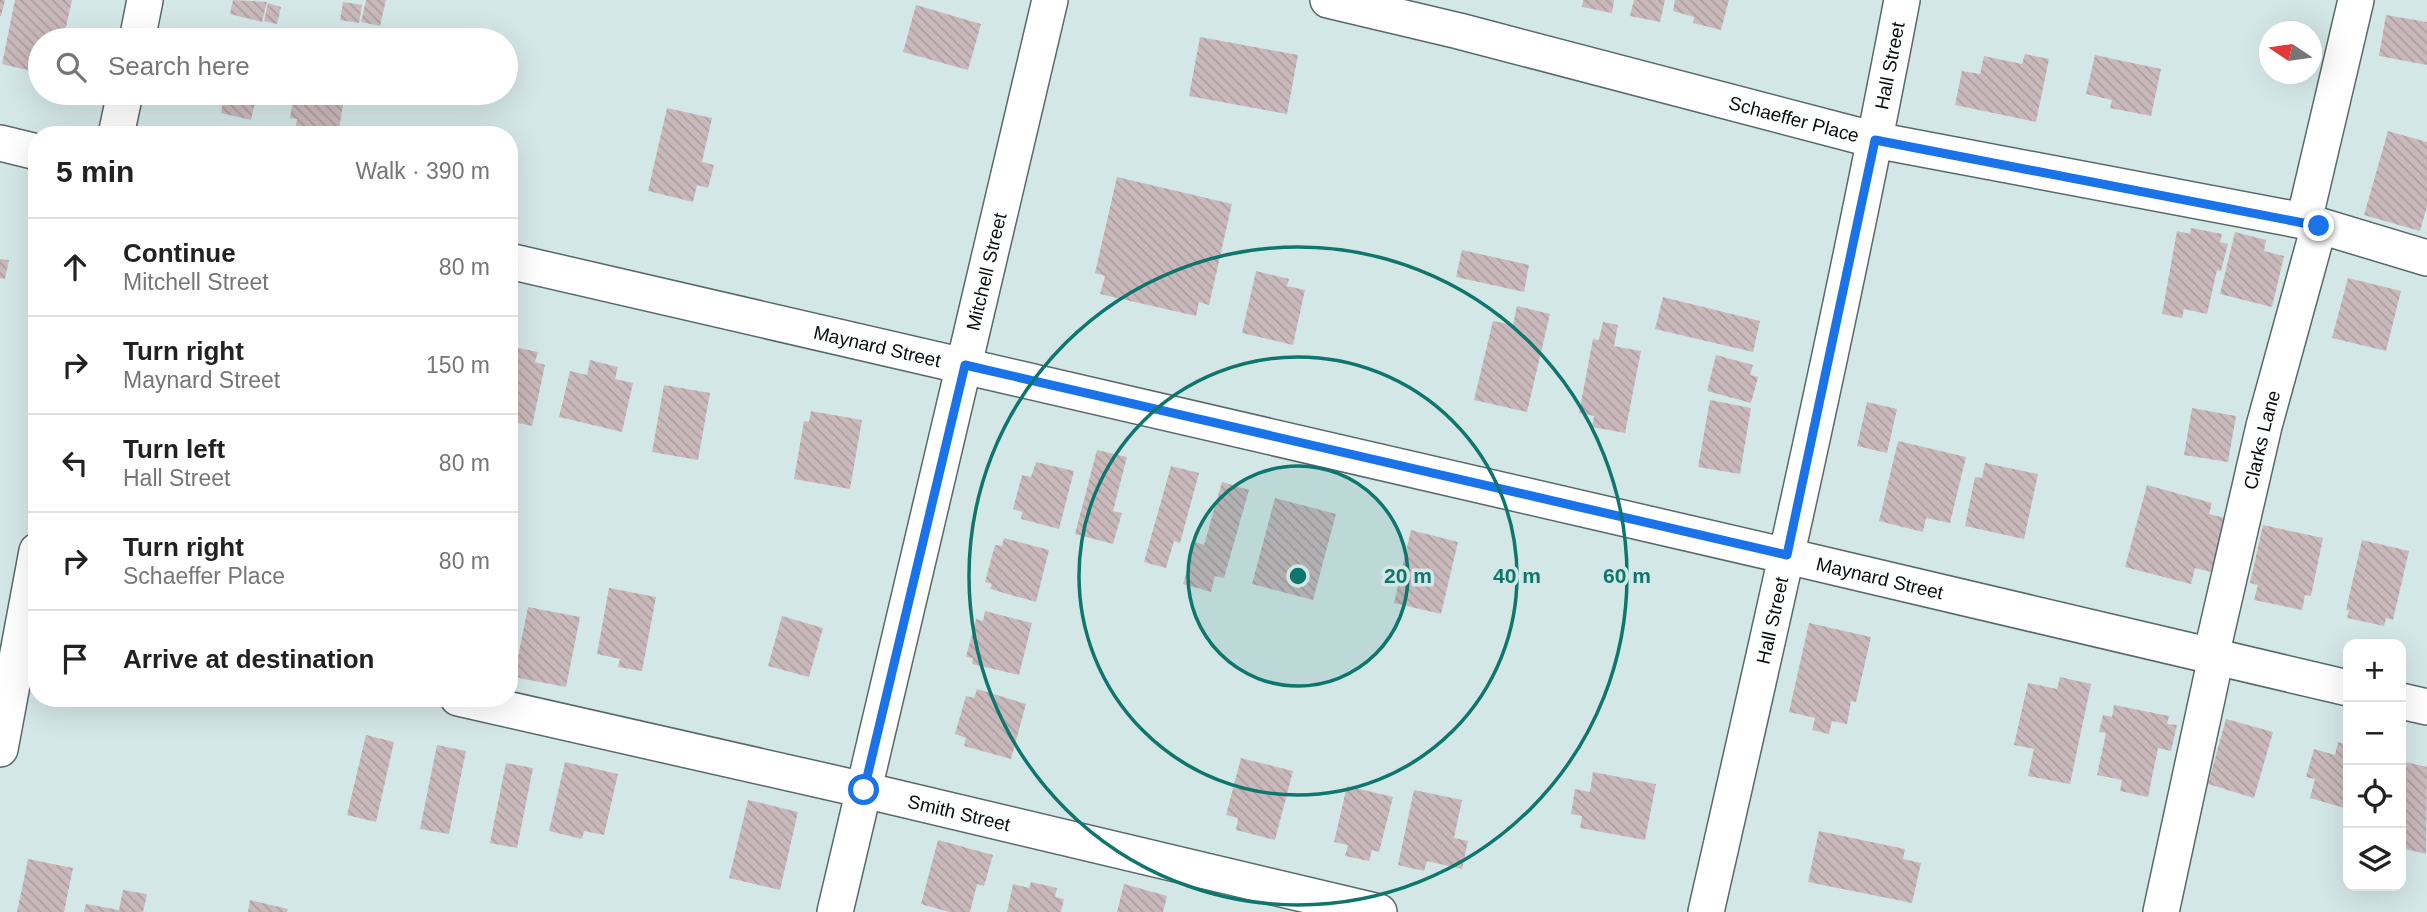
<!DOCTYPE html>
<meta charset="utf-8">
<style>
body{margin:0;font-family:Helvetica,sans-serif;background:#f6f6f6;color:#222}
.controls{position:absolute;right:21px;bottom:21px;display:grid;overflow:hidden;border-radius:14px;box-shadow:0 7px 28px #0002}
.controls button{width:63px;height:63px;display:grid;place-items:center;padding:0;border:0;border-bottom:2px solid #e0e0e0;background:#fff;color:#222;font:35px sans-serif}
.compass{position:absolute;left:2259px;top:21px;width:63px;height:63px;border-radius:50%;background:#fff;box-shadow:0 7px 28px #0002;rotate:283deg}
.stop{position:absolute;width:21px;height:21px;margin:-16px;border:5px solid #1a73e8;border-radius:50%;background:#fff}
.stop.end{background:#1a73e8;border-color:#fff;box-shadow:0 2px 7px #0008}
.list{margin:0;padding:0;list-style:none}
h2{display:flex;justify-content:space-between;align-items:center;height:91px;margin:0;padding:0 28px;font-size:30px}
h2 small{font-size:23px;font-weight:400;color:#767676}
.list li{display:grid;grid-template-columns:46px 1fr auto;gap:21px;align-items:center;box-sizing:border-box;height:98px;padding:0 28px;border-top:2px solid #e0e0e0}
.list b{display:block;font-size:26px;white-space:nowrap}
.list p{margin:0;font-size:23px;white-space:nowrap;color:#767676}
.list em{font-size:23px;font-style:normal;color:#767676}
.icon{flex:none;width:38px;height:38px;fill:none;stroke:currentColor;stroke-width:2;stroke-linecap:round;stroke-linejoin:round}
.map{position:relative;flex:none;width:2427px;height:912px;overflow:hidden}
.search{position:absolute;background:#fff;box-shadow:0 7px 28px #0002;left:28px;top:28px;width:490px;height:77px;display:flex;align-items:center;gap:18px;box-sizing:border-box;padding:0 24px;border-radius:38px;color:#767676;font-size:26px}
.panel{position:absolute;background:#fff;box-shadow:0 7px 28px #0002;left:28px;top:126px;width:490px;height:581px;border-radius:28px}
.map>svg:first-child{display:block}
</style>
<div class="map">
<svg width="2427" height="912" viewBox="0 0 2427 912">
<defs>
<pattern id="building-back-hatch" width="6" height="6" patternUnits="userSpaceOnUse" patternTransform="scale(1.75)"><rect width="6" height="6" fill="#cab9bc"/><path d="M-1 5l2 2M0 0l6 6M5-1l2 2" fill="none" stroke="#ac9ea0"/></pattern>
</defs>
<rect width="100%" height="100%" fill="#d4e7e7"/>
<!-- building -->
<g fill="url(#building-back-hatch)">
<polygon points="0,0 5,0 1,16 0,16"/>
<polygon points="15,0 72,0 63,40 40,40 40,73 2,64"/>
<polygon points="233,0 267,2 262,22 230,14"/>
<polygon points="366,0 386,0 380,26 361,22"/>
<polygon points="1583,0 1614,0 1612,13 1582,7"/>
<polygon points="1634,0 1665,0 1660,22 1630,16"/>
<polygon points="1675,0 1729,0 1721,30 1693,23 1694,17 1673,11"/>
<polygon points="343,2 362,5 359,23 340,20"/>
<polygon points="268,3 281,7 277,24 264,21"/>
<polygon points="916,5 981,24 968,70 903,52"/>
<polygon points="2386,15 2427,22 2427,65 2379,56"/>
<polygon points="232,35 251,39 251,40 231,40"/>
<polygon points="1200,37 1298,55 1287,114 1189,96"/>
<polygon points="2025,54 2049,59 2036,122 1955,105 1962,71 1980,74 1984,56 2022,64"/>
<polygon points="2095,55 2161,69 2151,116 2110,108 2112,100 2086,94"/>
<polygon points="203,93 257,93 251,120 221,113 223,102 202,98"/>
<polygon points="294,93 345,93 338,135 294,135 297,119 290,118"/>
<polygon points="667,108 712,118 702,162 714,165 708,188 697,185 693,202 648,191"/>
<polygon points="2388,131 2427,142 2427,206 2420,231 2364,215"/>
<polygon points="1117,177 1232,204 1209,305 1199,302 1196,316 1100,294 1105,276 1095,273"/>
<polygon points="2191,228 2222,234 2220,242 2228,244 2221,271 2217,270 2207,314 2184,309 2182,318 2162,314 2177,231 2190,234"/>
<polygon points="2235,232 2266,240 2264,251 2284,256 2272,307 2220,294"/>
<polygon points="1462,250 1529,265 1524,292 1456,277"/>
<polygon points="0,259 9,260 5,279 0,278"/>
<polygon points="1256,271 1289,279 1287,286 1305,290 1293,345 1242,333"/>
<polygon points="2348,278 2401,291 2386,351 2332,338"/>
<polygon points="1663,297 1760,321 1753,352 1655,329"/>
<polygon points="1517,306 1550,314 1527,412 1474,400 1493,321 1513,325"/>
<polygon points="1603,322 1618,325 1614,346 1641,351 1625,433 1592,427 1594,416 1579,413 1593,339 1599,340"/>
<polygon points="509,346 538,352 535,362 545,365 532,426 509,421"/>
<polygon points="1716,355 1753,365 1750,375 1758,377 1751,403 1707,391"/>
<polygon points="590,360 618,367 615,379 633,383 622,432 559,417 570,371 587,375"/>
<polygon points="664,385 710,393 698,460 652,452"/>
<polygon points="1710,400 1751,408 1740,474 1698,467"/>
<polygon points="1867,402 1897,409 1887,453 1857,446"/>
<polygon points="2192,408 2236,416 2228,462 2184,455"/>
<polygon points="811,411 862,420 850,489 794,479 804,421 809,422"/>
<polygon points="1898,441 1966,457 1950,523 1926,518 1923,532 1879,521"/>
<polygon points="1097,450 1127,457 1113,511 1122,513 1113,544 1075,534"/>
<polygon points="1036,462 1074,471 1059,529 1021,519 1022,512 1013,509 1022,475 1031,477"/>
<polygon points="1985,463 2038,474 2024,539 1965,526 1975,477 1982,478"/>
<polygon points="1171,466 1199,473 1180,543 1174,541 1166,568 1144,562"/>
<polygon points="1222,482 1249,490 1224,578 1215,576 1211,592 1183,584 1195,542 1204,545"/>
<polygon points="2147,485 2212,503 2209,514 2225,518 2211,572 2195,568 2191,584 2125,567"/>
<polygon points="1275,498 1336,514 1313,600 1252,584"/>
<polygon points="2263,525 2323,538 2311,596 2305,595 2302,610 2254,600 2258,585 2250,583"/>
<polygon points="1411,530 1458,542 1441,614 1394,603"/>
<polygon points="1004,538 1049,550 1036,602 990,589 992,584 985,582 995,545 1002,546"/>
<polygon points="2362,540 2409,551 2393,620 2386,618 2384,626 2347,618 2349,610 2346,610"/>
<polygon points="609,588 656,597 642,671 618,667 620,659 597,654"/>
<polygon points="528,607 580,617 566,687 514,677"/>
<polygon points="985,611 1032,623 1019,675 972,664 973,658 966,657 976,619 983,621"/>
<polygon points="782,616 823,628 809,677 768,666"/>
<polygon points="1809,623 1871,637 1856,702 1851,701 1847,724 1832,721 1829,734 1812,730 1815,718 1789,712"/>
<polygon points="2060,677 2091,684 2070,784 2028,776 2034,749 2014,745 2028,683 2057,689"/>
<polygon points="977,689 1026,704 1011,759 964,746 966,738 955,734 966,696 974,698"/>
<polygon points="2114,705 2169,716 2167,724 2177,725 2171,751 2158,748 2148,797 2120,791 2122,780 2097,775 2106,733 2099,732 2103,715 2112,717"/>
<polygon points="2226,719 2273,732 2254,798 2208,784"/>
<polygon points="366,735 394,742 376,822 347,815"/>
<polygon points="2338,742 2348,745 2348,809 2310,798 2315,779 2306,777 2314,749 2335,755"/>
<polygon points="437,745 466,751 449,834 420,829"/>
<polygon points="1241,758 1293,771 1275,840 1236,830 1238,818 1226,815"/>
<polygon points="2401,761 2427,767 2426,854 2401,848"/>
<polygon points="565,762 618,774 604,835 584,831 582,839 549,831"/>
<polygon points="506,763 533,768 517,848 490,843"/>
<polygon points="1593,772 1656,784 1645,840 1580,828 1582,816 1571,814 1575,789 1590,792"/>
<polygon points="1347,786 1393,797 1379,852 1372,850 1369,861 1345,856 1348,845 1334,842"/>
<polygon points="1414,790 1462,800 1454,838 1468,841 1462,869 1427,861 1424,871 1398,865"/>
<polygon points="748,800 798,812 780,890 729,878"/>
<polygon points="1819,831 1905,849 1903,859 1921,863 1912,903 1808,882"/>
<polygon points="938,840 993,855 984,886 977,884 970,912 949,912 921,904"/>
<polygon points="28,859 73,868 64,912 17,912"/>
<polygon points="1031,882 1057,888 1055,897 1064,899 1061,912 1007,912 1013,884 1029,888"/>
<polygon points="1124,884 1167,896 1163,912 1117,912"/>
<polygon points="123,890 147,894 143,912 84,912 86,904 119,910"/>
<polygon points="250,900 288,909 287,912 248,912"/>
</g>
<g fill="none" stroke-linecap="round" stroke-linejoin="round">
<!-- minor casing -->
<g stroke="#576968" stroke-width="38">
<g id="minor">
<path id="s1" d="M 1328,0 L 1459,31 L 1875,140 L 2304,221 L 2427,258"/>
<polyline points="137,40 145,0"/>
<polyline points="116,135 125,93"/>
<polyline points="0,143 37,152"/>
<polyline points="2304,221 2356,0"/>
<path id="s2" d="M 509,261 L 1787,556 L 2348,688"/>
<path id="s3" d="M 2211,656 L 2264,426 L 2319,226"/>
<path id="s4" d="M 458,698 L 864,790 L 1379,912"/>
<polyline points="2401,701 2427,707"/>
<polyline points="0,749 37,551"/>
<path id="s5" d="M 835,912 L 1050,0"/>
<path id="s6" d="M 1706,912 C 1775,609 1844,305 1902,0"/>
<polyline points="2161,912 2216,657"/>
</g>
</g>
<!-- minor -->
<use href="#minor" stroke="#fff" stroke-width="35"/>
</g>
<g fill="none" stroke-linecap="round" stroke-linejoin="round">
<!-- route -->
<polyline stroke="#1a73e8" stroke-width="9" points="864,790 965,365 1787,555 1875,140 2319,226"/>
</g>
<!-- distance rings -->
<circle cx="1298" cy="576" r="110" fill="#0f766e" fill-opacity=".12"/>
<g fill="none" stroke="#0f766e" stroke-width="3.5">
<circle cx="1298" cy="576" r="110"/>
<circle cx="1298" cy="576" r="219"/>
<circle cx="1298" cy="576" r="329"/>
</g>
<g text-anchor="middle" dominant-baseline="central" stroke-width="7" stroke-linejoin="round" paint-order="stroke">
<!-- street labels -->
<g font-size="19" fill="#070e0d" stroke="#d4e7e7">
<text stroke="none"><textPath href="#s6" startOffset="866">Hall Street</textPath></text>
<text stroke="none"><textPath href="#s1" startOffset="481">Schaeffer Place</textPath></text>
<text stroke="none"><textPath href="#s5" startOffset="658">Mitchell Street</textPath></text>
<text stroke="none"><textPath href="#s2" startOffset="378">Maynard Street</textPath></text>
<text stroke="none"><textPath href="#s3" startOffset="222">Clarks Lane</textPath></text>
<text stroke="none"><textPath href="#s2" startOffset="1407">Maynard Street</textPath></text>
<text stroke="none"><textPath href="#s6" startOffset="299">Hall Street</textPath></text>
<text stroke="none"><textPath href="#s4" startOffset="514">Smith Street</textPath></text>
</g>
</g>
<circle cx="1298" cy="576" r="10" fill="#0f766e" stroke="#d4e7e7" stroke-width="3.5"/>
<g font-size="21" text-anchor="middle" font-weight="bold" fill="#0f766e" stroke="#d4e7e7" stroke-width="7" stroke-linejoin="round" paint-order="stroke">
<text x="1408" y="583">20 m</text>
<text x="1517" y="583">40 m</text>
<text x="1627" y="583">60 m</text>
</g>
</svg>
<div class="controls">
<button>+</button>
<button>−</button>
<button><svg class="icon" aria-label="locate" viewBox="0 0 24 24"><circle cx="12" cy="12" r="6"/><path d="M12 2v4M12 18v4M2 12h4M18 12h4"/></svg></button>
<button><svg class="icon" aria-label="layers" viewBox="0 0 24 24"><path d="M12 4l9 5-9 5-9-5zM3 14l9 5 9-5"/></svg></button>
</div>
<svg class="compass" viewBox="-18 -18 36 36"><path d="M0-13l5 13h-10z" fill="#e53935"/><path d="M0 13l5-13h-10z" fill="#767676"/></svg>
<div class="stop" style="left:864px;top:790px"></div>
<div class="stop end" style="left:2319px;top:226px"></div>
<div class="search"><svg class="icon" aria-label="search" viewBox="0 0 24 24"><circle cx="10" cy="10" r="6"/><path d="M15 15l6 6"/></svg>Search here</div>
<section class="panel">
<h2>5 min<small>Walk · 390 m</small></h2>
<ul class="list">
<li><svg class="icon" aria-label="ahead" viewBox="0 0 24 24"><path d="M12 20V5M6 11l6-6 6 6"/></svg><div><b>Continue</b><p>Mitchell Street</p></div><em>80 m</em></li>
<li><svg class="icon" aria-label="right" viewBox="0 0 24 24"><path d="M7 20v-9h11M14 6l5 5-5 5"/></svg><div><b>Turn right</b><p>Maynard Street</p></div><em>150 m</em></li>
<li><svg class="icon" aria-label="left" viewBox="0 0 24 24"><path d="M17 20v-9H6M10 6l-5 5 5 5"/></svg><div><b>Turn left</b><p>Hall Street</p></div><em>80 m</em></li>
<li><svg class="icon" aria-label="right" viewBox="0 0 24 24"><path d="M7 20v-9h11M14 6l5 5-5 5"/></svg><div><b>Turn right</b><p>Schaeffer Place</p></div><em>80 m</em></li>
<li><svg class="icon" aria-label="arrive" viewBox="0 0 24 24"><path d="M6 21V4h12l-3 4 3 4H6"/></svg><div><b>Arrive at destination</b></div></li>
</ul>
</section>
</div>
